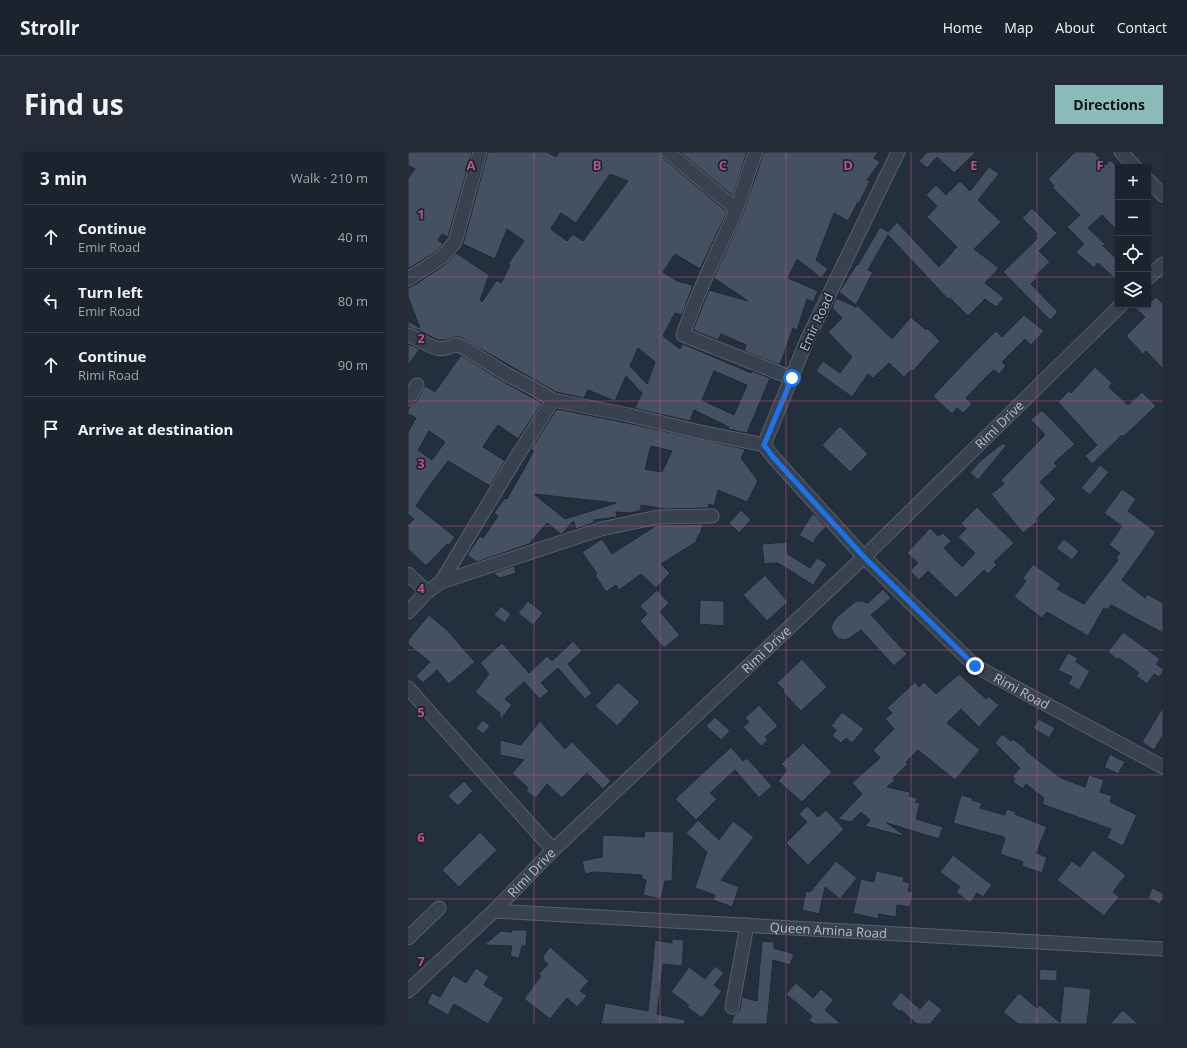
<!DOCTYPE html>
<meta charset="utf-8">
<style>
body{margin:0;font-family:"Open Sans",sans-serif;background:#242b36;color:#f1f3f6}
.controls{position:absolute;right:12px;top:12px;display:grid;overflow:hidden;border-radius:0px;box-shadow:0 1px 3px #0004}
.controls button{width:36px;height:36px;display:grid;place-items:center;padding:0;border:0;border-bottom:1px solid #39404a;background:#1b232e;color:#f1f3f6;font:20px sans-serif}
.stop{position:absolute;width:12px;height:12px;margin:-9px;border:3px solid #1a73e8;border-radius:50%;background:#fff}
.stop.end{background:#1a73e8;border-color:#fff;box-shadow:0 1px 4px #0008}
.list{margin:0;padding:0;list-style:none}
h2{display:flex;justify-content:space-between;align-items:center;height:52px;margin:0;padding:0 16px;font-size:17px}
h2 small{font-size:13px;font-weight:400;color:#a0a4aa}
.list li{display:grid;grid-template-columns:26px 1fr auto;gap:12px;align-items:center;box-sizing:border-box;height:64px;padding:0 16px;border-top:1px solid #39404a}
.list b{display:block;font-size:15px;white-space:nowrap}
.list p{margin:0;font-size:13px;white-space:nowrap;color:#a0a4aa}
.list em{font-size:13px;font-style:normal;color:#a0a4aa}
.icon{flex:none;width:22px;height:22px;fill:none;stroke:currentColor;stroke-width:2;stroke-linecap:round;stroke-linejoin:round}
.map{position:relative;flex:none;width:755px;height:872px;overflow:hidden;border-radius:0px}
header{display:flex;align-items:center;gap:24px;box-sizing:border-box;height:56px;padding:0 20px;background:#1b232e;border-bottom:1px solid #39404a}
header strong{font-size:19px}
nav{display:flex;gap:22px;margin-inline-start:auto;font-size:14px}
.intro{display:flex;align-items:center;justify-content:space-between;box-sizing:border-box;height:96px;padding:0 24px}
h1{margin:0;font-size:28px}
.button{padding:10px 18px;border-radius:0px;background:#8bbbb9;color:#111;font-size:14px;font-weight:700}
main{display:flex;gap:24px;padding:0 24px}
aside{flex:1;background:#1b232e;border-radius:0px;box-shadow:0 1px 3px #0004}
.map>svg:first-child{display:block}
</style>
<header>
<strong>Strollr</strong>
<nav><a>Home</a><a>Map</a><a>About</a><a>Contact</a></nav>
</header>
<div class="intro"><h1>Find us</h1><a class="button">Directions</a></div>
<main>
<aside>
<h2>3 min<small>Walk · 210 m</small></h2>
<ul class="list">
<li><svg class="icon" aria-label="ahead" viewBox="0 0 24 24"><path d="M12 20V5M6 11l6-6 6 6"/></svg><div><b>Continue</b><p>Emir Road</p></div><em>40 m</em></li>
<li><svg class="icon" aria-label="left" viewBox="0 0 24 24"><path d="M17 20v-9H6M10 6l-5 5 5 5"/></svg><div><b>Turn left</b><p>Emir Road</p></div><em>80 m</em></li>
<li><svg class="icon" aria-label="ahead" viewBox="0 0 24 24"><path d="M12 20V5M6 11l6-6 6 6"/></svg><div><b>Continue</b><p>Rimi Road</p></div><em>90 m</em></li>
<li><svg class="icon" aria-label="arrive" viewBox="0 0 24 24"><path d="M6 21V4h12l-3 4 3 4H6"/></svg><div><b>Arrive at destination</b></div></li>
</ul>
</aside>
<div class="map">
<svg width="755" height="872" viewBox="0 0 755 872">
<rect width="100%" height="100%" fill="#242f3e"/>
<!-- building -->
<g fill="#455162" stroke="#1f2835" fill-rule="evenodd">
<polygon points="0,0 64,0 40,85 34,82 30,88 35,92 29,99 0,117 0,26 7,17 0,13"/>
<path d="M 80,0 L 139,0 L 148,5 L 151,0 L 252,0 L 255,6 L 319,60 L 292,117 L 267,102 L 255,120 L 269,129 L 285,133 L 274,163 L 267,161 L 255,184 L 272,197 L 275,192 L 343,221 L 344,219 L 362,226 L 339,281 L 320,277 L 321,275 L 286,258 L 282,269 L 229,257 L 227,256 L 234,241 L 218,224 L 207,249 L 180,238 L 176,246 L 148,240 L 52,185 L 48,184 L 38,188 L 30,188 L 10,178 L 0,175 L 0,169 L 12,176 L 0,145 L 0,136 L 8,132 L 38,112 L 48,101 L 81,123 L 72,148 L 74,150 L 89,128 L 93,131 L 102,113 L 100,112 L 116,89 L 99,77 L 87,107 L 55,92 ZM 202,22 L 220,29 L 175,89 L 165,82 L 159,89 L 144,78 L 143,76 L 153,61 L 168,71 ZM 230,196 L 247,210 L 239,232 L 222,214 ZM 306,219 L 339,233 L 326,263 L 294,248 Z"/>
<polygon points="272,0 339,0 325,44"/>
<polygon points="356,0 470,0 466,6 472,10 459,28 462,29 451,51 450,50 440,69 426,61 408,108 420,117 413,126 389,107 380,126 410,139 405,150 399,147 389,178 385,176 372,213 336,199 338,193 313,182 310,188 285,178 301,138 340,149 306,126 335,61"/>
<polygon points="519,0 568,0 546,21 529,5 519,16 511,9"/>
<polygon points="667,0 686,0 698,13 702,8 710,15 710,79 694,63 680,76 697,92 695,94 710,108 710,129 690,111 686,116 668,100 676,92 659,75 672,63 645,36 646,34 640,27"/>
<polygon points="581,15 591,22 570,48 593,70 566,97 591,116 577,131 596,146 588,155 577,147 560,164 542,146 540,147 480,83 460,118 465,120 448,153 431,140 449,112 450,113 472,75 480,80 489,70 531,115 549,95 519,65 529,54 518,43 528,33 538,43 552,29 562,39"/>
<polygon points="624,56 649,81 631,99 642,110 627,124 629,126 623,132 650,160 642,168 595,120 630,86 628,84 630,82 614,66"/>
<polygon points="748,145 755,152 755,217 738,199 735,202 718,184 737,165 724,153 740,153"/>
<polygon points="428,146 448,155 449,153 484,187 503,165 518,178 519,176 532,189 505,219 503,218 496,225 481,211 465,226 460,222 444,245 408,219 415,209 432,221 444,205 420,180 434,166 424,156"/>
<polygon points="616,163 636,179 623,193 617,187 594,210 598,214 591,222 586,218 580,223 558,246 564,252 555,261 549,256 544,262 525,244 562,205 588,179 594,185"/>
<polygon points="0,192 12,197 0,213"/>
<path d="M 53,203 L 96,230 L 134,251 L 110,287 L 90,273 L 82,284 L 75,295 L 97,309 L 82,334 L 40,309 L 19,337 L 8,354 L 47,385 L 41,393 L 39,392 L 18,414 L 0,397 L 0,373 L 6,367 L 1,363 L 0,364 L 0,280 L 8,266 L 0,262 L 0,258 L 2,254 L 7,251 L 17,234 L 27,240 ZM 21,279 L 37,290 L 24,308 L 10,298 Z"/>
<polygon points="687,215 704,231 701,235 720,253 734,240 748,254 715,285 714,283 684,312 677,304 689,293 650,250 661,239 663,241"/>
<path d="M 149,257 L 219,271 L 332,296 L 337,298 L 333,306 L 350,329 L 339,350 L 310,338 L 306,354 L 301,352 L 300,356 L 258,357 L 233,353 L 233,358 L 223,361 L 208,360 L 209,365 L 186,368 L 187,370 L 168,377 L 166,370 L 164,370 L 155,381 L 153,382 L 139,371 L 121,392 L 69,410 L 59,403 L 72,384 L 75,386 L 90,364 L 86,361 L 97,346 L 99,347 L 126,299 L 123,297 ZM 243,294 L 264,299 L 254,320 L 237,317 ZM 126,342 L 208,351 L 157,367 Z"/>
<polygon points="634,258 667,292 646,311 649,314 632,330 648,347 628,367 630,369 615,381 583,342 596,332 593,328 637,283 623,268"/>
<polygon points="432,274 460,302 442,320 414,293"/>
<polygon points="595,291 598,294 570,328 562,321 571,310"/>
<polygon points="692,313 701,320 682,343 673,336"/>
<polygon points="714,337 728,347 720,359 748,380 714,428 737,446 739,442 755,451 755,481 703,453 699,458 696,456 680,484 639,460 634,466 606,445 618,429 615,426 625,412 653,432 649,437 676,452 710,408 708,406 712,401 701,393 714,374 696,361"/>
<polygon points="569,355 606,391 586,410 589,413 580,422 576,418 548,446 520,419 511,428 502,419 510,411 499,401 522,376 530,384 535,381 543,389 536,396 554,415 567,401 550,385 558,377 553,371"/>
<polygon points="333,358 343,368 331,381 321,371"/>
<polygon points="405,361 418,375 410,383 405,391 391,383"/>
<polygon points="295,372 292,383 291,382 288,390 253,412 262,421 248,436 233,422 211,438 208,433 198,440 187,423 189,422 174,400 194,387 204,402 249,373"/>
<polygon points="656,387 671,399 664,408 648,396"/>
<polygon points="379,390 380,402 402,416 409,406 419,412 405,433 370,411 356,412 354,392"/>
<polygon points="106,414 108,421 92,426 85,421"/>
<polygon points="357,423 380,450 359,469 335,443"/>
<polygon points="475,437 483,446 463,463 499,502 486,514 453,478 440,487 435,488 431,487 426,482 423,476 425,470 430,464 448,449 453,449 460,451"/>
<polygon points="249,438 261,451 252,460 272,483 256,496 232,469 239,462 232,454"/>
<polygon points="292,448 316,449 316,474 291,472"/>
<polygon points="120,449 135,461 125,473 110,461"/>
<polygon points="93,454 103,462 97,471 86,463"/>
<polygon points="21,463 40,479 67,510 41,532 29,518 15,531 8,524 22,510 0,492 0,488"/>
<polygon points="715,480 752,507 748,512 755,517 755,520 751,525 746,522 739,532 728,524 731,521 711,506 710,508 700,500"/>
<polygon points="165,489 174,499 160,512 184,541 177,547 150,516 133,531 141,539 132,547 116,530 97,547 104,553 92,568 92,561 67,540 81,522 72,511 94,491 121,521 139,504 144,509"/>
<polygon points="660,501 670,506 668,510 682,519 671,538 660,532 664,525 650,518"/>
<polygon points="394,507 419,535 393,559 375,540 376,538 369,531"/>
<polygon points="551,522 578,547 580,544 591,553 571,575 553,557 539,571 572,598 547,628 510,598 498,610 500,612 485,626 487,628 479,635 502,640 501,644 509,646 508,650 512,651 508,667 535,675 531,687 479,671 496,683 495,684 457,674 462,668 453,660 443,670 430,667 454,642 444,631 472,606 465,598 486,577 477,567 484,561 479,556 507,530 511,535 516,530 528,542"/>
<polygon points="210,530 232,550 209,574 187,554"/>
<polygon points="351,553 370,574 357,585 360,588 353,594 335,575 341,570 337,566"/>
<polygon points="755,555 755,583 746,598 734,590"/>
<polygon points="434,560 456,577 444,591 438,586 433,591 424,584 428,578 423,574"/>
<polygon points="307,565 322,579 313,588 298,574"/>
<polygon points="631,567 647,576 641,586 625,576"/>
<polygon points="75,568 82,574 75,582 68,576"/>
<polygon points="132,569 157,597 164,590 203,629 195,637 179,621 154,646 139,632 128,646 118,639 120,636 104,621 116,608 92,603 92,588 113,593"/>
<polygon points="594,582 603,589 605,587 618,597 617,598 653,626 677,635 681,623 696,628 692,640 704,644 702,650 729,663 715,694 699,686 703,677 634,652 636,646 618,632 615,637 605,630 607,627 604,625 612,616 587,591"/>
<polygon points="395,591 424,620 394,650 370,629 379,618 373,612"/>
<polygon points="323,595 335,609 339,606 364,634 351,646 327,618 302,641 309,647 288,668 267,647"/>
<polygon points="702,602 717,610 710,622 696,615"/>
<polygon points="56,629 65,639 50,654 40,644"/>
<polygon points="553,643 565,646 564,648 574,651 572,656 597,663 599,657 608,660 607,662 639,675 628,701 639,705 634,721 614,714 615,710 592,702 597,687 596,686 596,685 545,671"/>
<polygon points="399,654 410,665 418,658 436,677 400,713 378,691 399,670 391,662"/>
<polygon points="290,668 311,688 325,669 346,685 313,728 331,735 324,755 305,748 307,743 287,736 299,700 278,681"/>
<polygon points="237,679 266,680 264,729 257,729 253,747 235,743 238,728 234,727 234,723 186,720 177,722 174,709 194,705 195,683 236,685"/>
<polygon points="72,680 89,698 51,735 34,718"/>
<polygon points="685,698 718,723 705,740 711,745 696,764 649,728 664,709 672,715"/>
<polygon points="545,703 584,733 575,745 569,741 562,751 548,740 552,735 532,720"/>
<polygon points="428,709 449,726 432,747 417,735 411,762 394,758 398,739 402,740"/>
<polygon points="468,719 496,725 495,729 502,731 500,739 505,740 502,755 489,753 488,765 471,762 470,767 445,761 453,727 466,730"/>
<polygon points="744,736 755,741 755,746 752,752 740,746"/>
<polygon points="104,778 119,778 118,794 114,794 111,806 102,804 104,794 76,793 93,779 104,780"/>
<polygon points="264,787 276,788 274,814 255,812 249,862 277,868 277,872 193,872 197,851 240,859 247,788 264,791"/>
<polygon points="354,789 366,790 366,796 386,802 382,813 365,808 359,872 323,872 326,863 330,860 332,857 334,845 349,849"/>
<polygon points="142,795 181,829 172,839 179,844 169,855 159,846 142,867 116,847 133,824 130,823 140,812 135,808 135,804"/>
<polygon points="307,814 316,821 306,833 314,839 294,866 279,855 281,853 263,840 281,815 297,827"/>
<polygon points="68,816 81,825 76,833 96,846 80,872 46,852 40,863 19,851 24,841 32,845 45,823 58,831"/>
<polygon points="632,817 649,818 649,829 631,828"/>
<polygon points="388,831 405,846 413,837 426,848 417,858 433,872 406,872 401,868 404,864 378,842"/>
<polygon points="656,834 683,837 679,872 610,872 595,860 611,841 629,856 632,853 652,871"/>
<polygon points="493,840 512,857 521,847 534,858 522,872 509,872 493,858 492,860 483,852"/>
<polygon points="715,858 730,872 702,872"/>
</g>
<g fill="none" stroke-linecap="round" stroke-linejoin="round">
<!-- minor casing -->
<g stroke="#565f6c" stroke-width="15">
<g id="minor">
<polyline points="260,0 328,57"/>
<path d="M 348,0 C 340,19 335,39 328,58 C 310,100 289,140 275,183 L 384,226"/>
<path id="s1" d="M 490,0 L 399,188 L 356,293 L 365,305 L 456,405 L 567,514 L 755,615"/>
<polyline points="713,0 727,15"/>
<polyline points="740,28 755,43"/>
<polyline points="740,126 755,112"/>
<polyline points="0,127 34,105 47,90 72,0"/>
<path d="M 0,183 C 19,189 27,204 48,192 L 58,197 L 100,223 L 125,236 L 145,248 L 221,263 L 292,280 L 356,293"/>
<polyline points="0,247 9,233"/>
<polyline points="0,422 19,440"/>
<polyline points="33,430 108,306 145,248"/>
<polyline points="0,460 19,440 33,430 193,377 250,365 304,364"/>
<polyline points="0,536 145,698"/>
<path id="s2" d="M 86,759 L 755,797"/>
<polyline points="0,786 31,756"/>
<path id="s3" d="M 0,839 L 86,759 L 145,698 L 456,405 L 713,153"/>
<polyline points="324,855 339,773"/>
</g>
</g>
<!-- minor -->
<use href="#minor" stroke="#38414e" stroke-width="13"/>
</g>
<g fill="none" stroke-linecap="round" stroke-linejoin="round">
<!-- route -->
<polyline stroke="#1a73e8" stroke-width="5" points="384,226 356,293 365,305 456,405 567,514"/>
</g>
<!-- grid -->
<path fill="none" stroke="#bd5182" stroke-width="1" stroke-opacity="0.55" d="M 126,0 L 126,872M 252,0 L 252,872M 378,0 L 378,872M 503,0 L 503,872M 629,0 L 629,872M 0,125 L 710,125M 740,125 L 755,125M 0,249 L 755,249M 0,374 L 755,374M 0,498 L 755,498M 0,623 L 755,623M 0,747 L 755,747"/>
<g text-anchor="middle" dominant-baseline="central" stroke-width="3.5" stroke-linejoin="round" paint-order="stroke">
<!-- street labels -->
<g font-size="13" fill="#b4bcc9" stroke="#1d2633">
<text transform="translate(408 170) rotate(-65)">Emir Road</text>
<text stroke="none"><textPath href="#s3" startOffset="819">Rimi Drive</textPath></text>
<text stroke="none"><textPath href="#s3" startOffset="495">Rimi Drive</textPath></text>
<text stroke="none"><textPath href="#s1" startOffset="681">Rimi Road</textPath></text>
<text stroke="none"><textPath href="#s3" startOffset="171">Rimi Drive</textPath></text>
<text stroke="none"><textPath href="#s2" startOffset="335">Queen Amina Road</textPath></text>
</g>
</g>
<g font-size="13" text-anchor="middle" font-weight="bold" fill="#bd5182" stroke="#1d2633" stroke-width="3.5" stroke-linejoin="round" paint-order="stroke">
<text x="63" y="18">A</text>
<text x="189" y="18">B</text>
<text x="315" y="18">C</text>
<text x="440" y="18">D</text>
<text x="566" y="18">E</text>
<text x="692" y="18">F</text>
<text x="13" y="67">1</text>
<text x="13" y="191">2</text>
<text x="13" y="316">3</text>
<text x="13" y="441">4</text>
<text x="13" y="565">5</text>
<text x="13" y="690">6</text>
<text x="13" y="814">7</text>
</g>
</svg>
<div class="controls">
<button>+</button>
<button>−</button>
<button><svg class="icon" aria-label="locate" viewBox="0 0 24 24"><circle cx="12" cy="12" r="6"/><path d="M12 2v4M12 18v4M2 12h4M18 12h4"/></svg></button>
<button><svg class="icon" aria-label="layers" viewBox="0 0 24 24"><path d="M12 4l9 5-9 5-9-5zM3 14l9 5 9-5"/></svg></button>
</div>
<div class="stop" style="left:384px;top:226px"></div>
<div class="stop end" style="left:567px;top:514px"></div>
</div>
</main>
